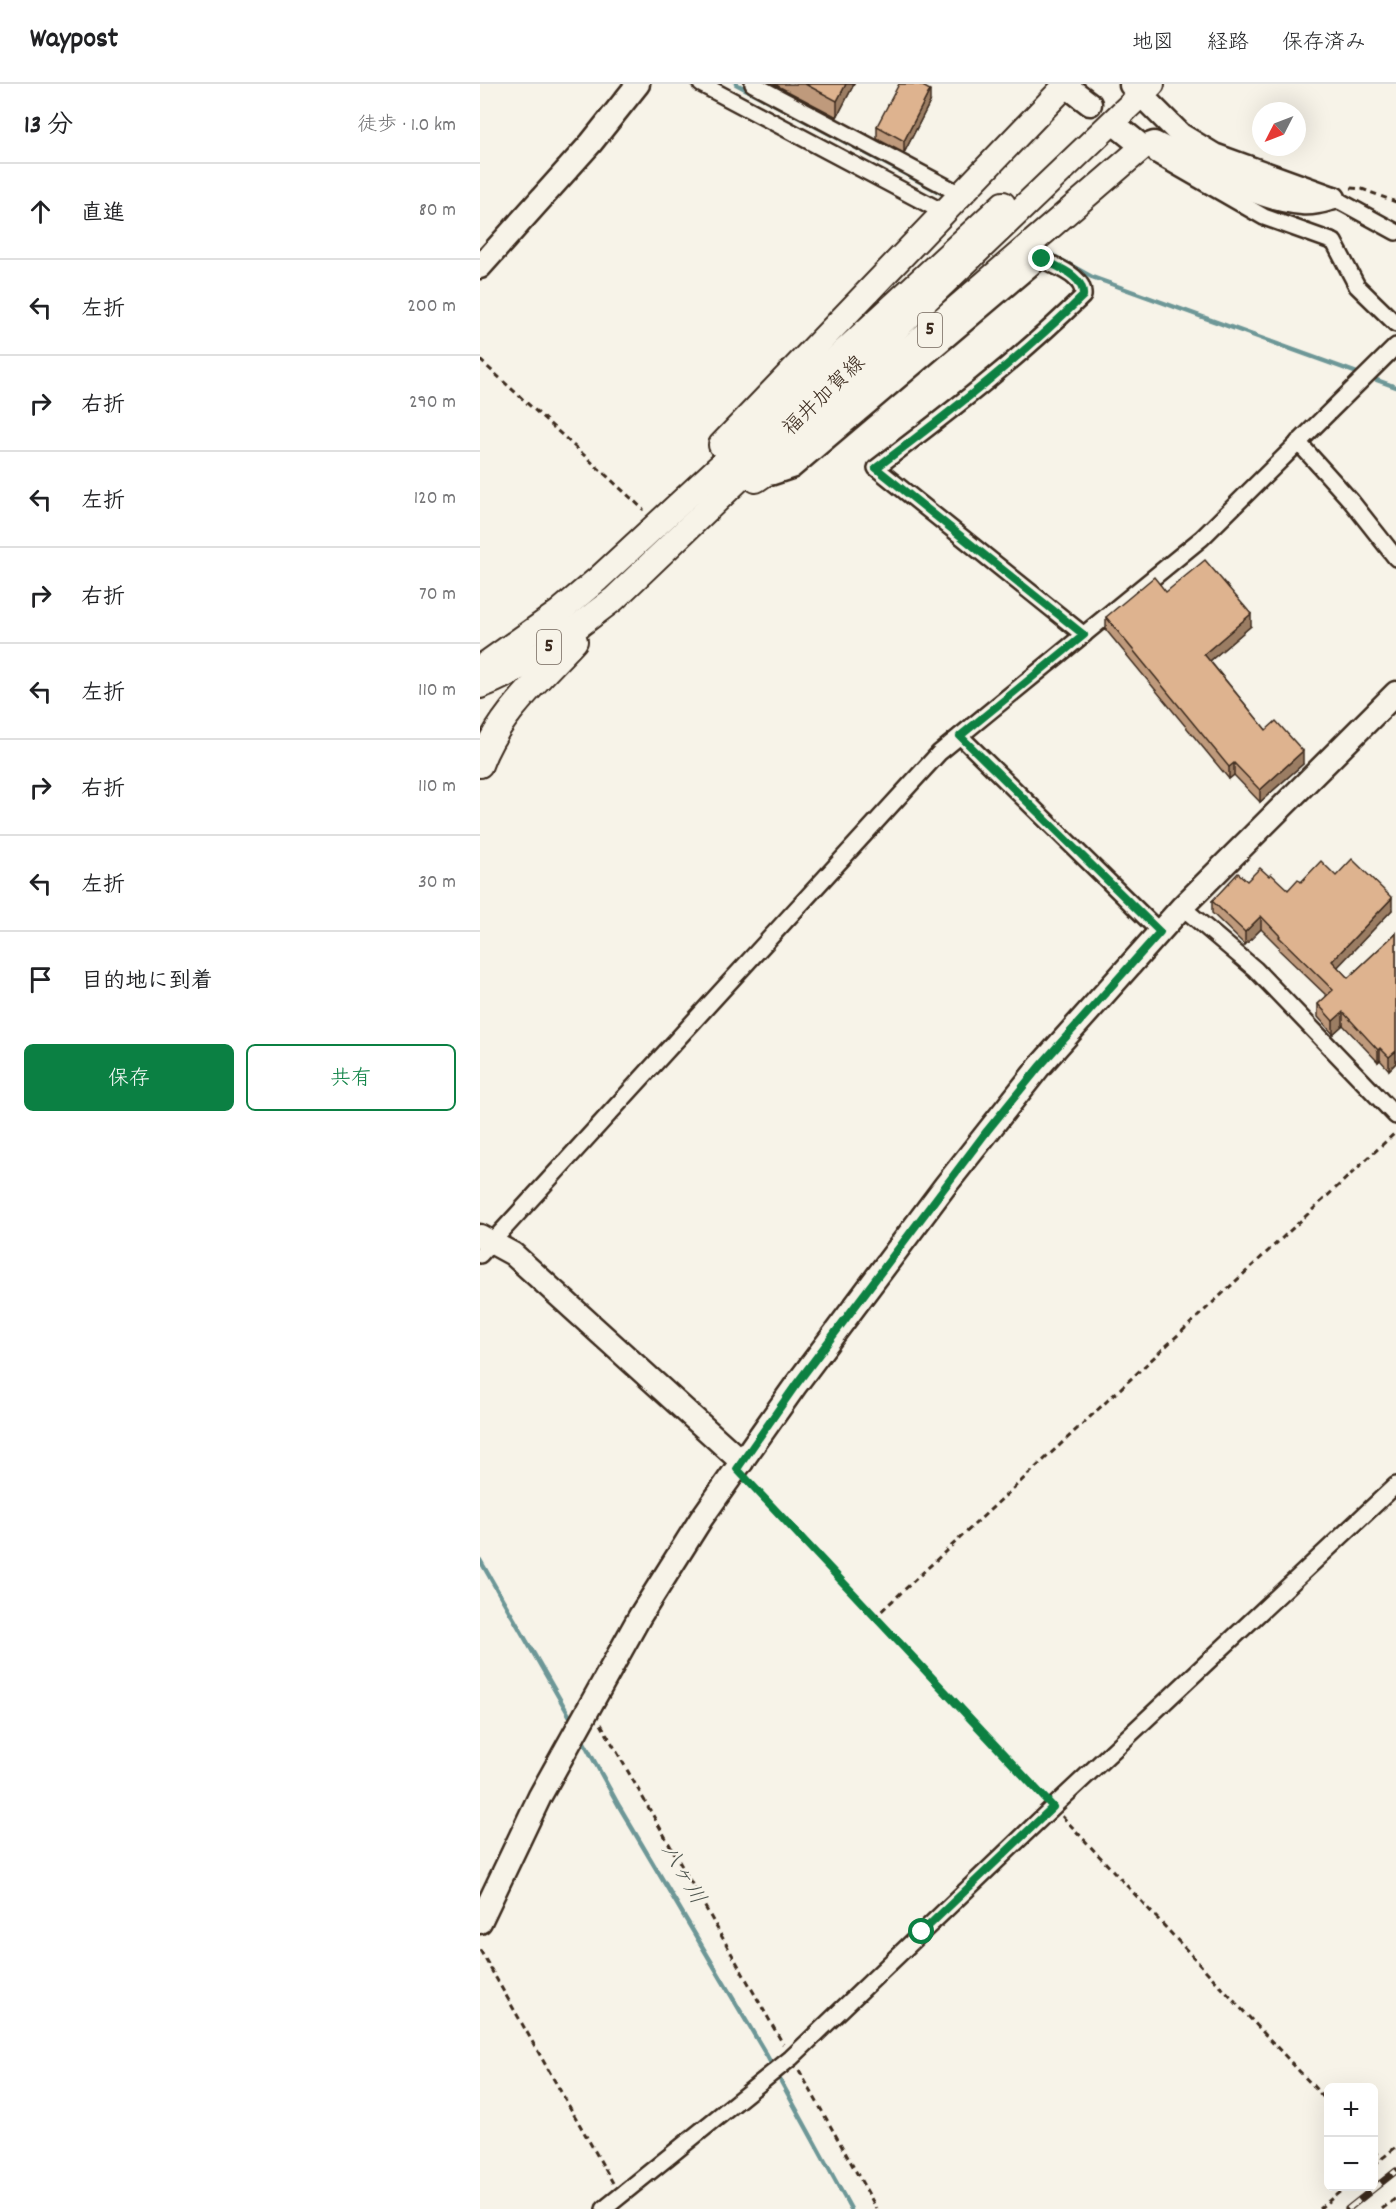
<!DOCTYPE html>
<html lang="ja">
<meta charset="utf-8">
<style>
body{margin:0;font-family:Dekko,"Klee One",sans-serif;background:#f6f6f6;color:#202124}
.controls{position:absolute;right:18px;bottom:18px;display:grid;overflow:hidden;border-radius:9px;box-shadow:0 6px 24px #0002}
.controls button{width:54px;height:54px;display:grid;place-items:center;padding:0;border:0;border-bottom:2px solid #e0e0e0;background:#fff;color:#202124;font:30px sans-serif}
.compass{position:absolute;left:772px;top:18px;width:54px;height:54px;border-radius:50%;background:#fff;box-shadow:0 6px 24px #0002;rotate:228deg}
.stop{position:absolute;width:18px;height:18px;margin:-14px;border:4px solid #0b8043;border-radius:50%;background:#fff}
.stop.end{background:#0b8043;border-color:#fff;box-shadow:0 2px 6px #0008}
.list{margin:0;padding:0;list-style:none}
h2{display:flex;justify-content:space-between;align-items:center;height:78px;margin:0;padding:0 24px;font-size:26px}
h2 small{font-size:20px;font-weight:400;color:#757577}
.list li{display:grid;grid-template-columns:39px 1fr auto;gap:18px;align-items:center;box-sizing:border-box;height:96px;padding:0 24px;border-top:2px solid #e0e0e0}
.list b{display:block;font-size:22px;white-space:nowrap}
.list em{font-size:20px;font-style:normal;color:#757577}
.actions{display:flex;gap:12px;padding:18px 24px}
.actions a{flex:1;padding:14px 0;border:2px solid #0b8043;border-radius:9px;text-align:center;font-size:21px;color:#0b8043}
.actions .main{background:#0b8043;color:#fff}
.icon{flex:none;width:33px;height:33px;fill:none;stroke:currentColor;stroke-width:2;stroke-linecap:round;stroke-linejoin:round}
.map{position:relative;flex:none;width:916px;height:2125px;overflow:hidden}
header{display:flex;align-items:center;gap:36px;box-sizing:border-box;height:84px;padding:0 30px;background:#fff;border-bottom:2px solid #e0e0e0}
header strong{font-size:28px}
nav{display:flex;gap:33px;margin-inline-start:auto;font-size:21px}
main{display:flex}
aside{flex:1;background:#fff}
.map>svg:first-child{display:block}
</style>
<header>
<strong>Waypost</strong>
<nav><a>地図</a><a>経路</a><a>保存済み</a></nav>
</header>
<main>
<aside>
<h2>13 分<small>徒歩 · 1.0 km</small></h2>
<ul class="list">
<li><svg class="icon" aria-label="ahead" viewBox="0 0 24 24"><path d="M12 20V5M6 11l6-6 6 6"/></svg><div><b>直進</b></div><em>80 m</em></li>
<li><svg class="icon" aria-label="left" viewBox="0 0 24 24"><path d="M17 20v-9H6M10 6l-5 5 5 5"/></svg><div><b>左折</b></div><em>200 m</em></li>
<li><svg class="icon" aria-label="right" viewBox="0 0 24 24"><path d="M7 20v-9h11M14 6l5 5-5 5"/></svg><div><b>右折</b></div><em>290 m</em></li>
<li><svg class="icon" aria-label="left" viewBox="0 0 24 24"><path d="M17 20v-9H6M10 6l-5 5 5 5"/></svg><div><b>左折</b></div><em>120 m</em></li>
<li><svg class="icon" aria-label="right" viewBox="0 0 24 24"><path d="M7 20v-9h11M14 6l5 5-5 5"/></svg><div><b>右折</b></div><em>70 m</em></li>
<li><svg class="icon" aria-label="left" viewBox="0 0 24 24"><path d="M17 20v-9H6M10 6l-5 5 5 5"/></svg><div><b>左折</b></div><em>110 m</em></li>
<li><svg class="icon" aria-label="right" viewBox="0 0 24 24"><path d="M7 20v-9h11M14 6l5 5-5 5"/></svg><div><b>右折</b></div><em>110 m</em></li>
<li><svg class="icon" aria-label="left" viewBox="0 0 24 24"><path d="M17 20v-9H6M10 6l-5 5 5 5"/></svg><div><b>左折</b></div><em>30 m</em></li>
<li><svg class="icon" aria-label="arrive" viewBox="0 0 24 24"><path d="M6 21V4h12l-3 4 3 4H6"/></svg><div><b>目的地に到着</b></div></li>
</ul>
<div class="actions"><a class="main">保存</a><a>共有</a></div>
</aside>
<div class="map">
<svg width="916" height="2125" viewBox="0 0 916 2125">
<rect width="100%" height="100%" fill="#f7f3e8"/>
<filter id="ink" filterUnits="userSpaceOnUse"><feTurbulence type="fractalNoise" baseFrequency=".0167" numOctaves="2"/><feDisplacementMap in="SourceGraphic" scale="12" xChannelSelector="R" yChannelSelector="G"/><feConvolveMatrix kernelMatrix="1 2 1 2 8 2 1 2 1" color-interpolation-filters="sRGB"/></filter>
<g filter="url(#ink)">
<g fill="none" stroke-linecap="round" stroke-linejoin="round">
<!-- stream -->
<g stroke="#6d9797" stroke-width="4.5">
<polyline points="256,0 463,110"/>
<polyline points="563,166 612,193 916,303"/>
<polyline points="0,1476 93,1638"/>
<polyline points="101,1653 139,1722 287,1972 371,2125"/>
</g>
<!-- street casing -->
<g stroke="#3b2a1e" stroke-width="20">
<g id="street">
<polyline points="221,0 465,129"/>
<polyline points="273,0 482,111"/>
<polyline points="676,71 784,133 854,158 877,202 916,240"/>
<polyline points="854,114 916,148"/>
<polyline points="818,358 871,417 916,474"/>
<path d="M 292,393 L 313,386 L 562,175 C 577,184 605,192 603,212 C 539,275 467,330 396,384 L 604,551"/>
<polyline points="480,652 680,848"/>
<polyline points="702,823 775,885 916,1032"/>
<polyline points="0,1171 459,669 722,454 916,262"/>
<polyline points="124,2125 311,1974 573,1723 916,1401"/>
</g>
</g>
<!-- secondary casing -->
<g stroke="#3b2a1e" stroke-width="27">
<g id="secondary">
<polyline points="584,0 610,20"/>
<polyline points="651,1 701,51 734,71 853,114"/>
<path d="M 637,42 L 663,63 L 674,59 C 716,79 776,116 822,119 C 833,120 843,117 854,114"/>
<polyline points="0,183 111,59 158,0"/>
<polyline points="0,1152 33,1170 262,1378"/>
<polyline points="0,1838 60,1712 160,1532 221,1435 315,1302 465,1102 559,983 702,823 916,609"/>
</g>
</g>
<!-- primary casing -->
<g stroke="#3b2a1e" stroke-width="28">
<g id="primary">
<polyline points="241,361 586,1"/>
<polyline points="276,396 301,379 395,294 663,63"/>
<polyline points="0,584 79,528 118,495 523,120"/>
<path d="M 0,602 C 48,585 93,545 134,515 L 672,0"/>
<path d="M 0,681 C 18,631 60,595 95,557"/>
</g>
</g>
<!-- path -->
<g stroke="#3b2a1e" stroke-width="3" stroke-dasharray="6 4.5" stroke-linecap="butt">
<polyline points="871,104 882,105 916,118"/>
<polyline points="0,276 164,426"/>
<polyline points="269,1397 563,1712"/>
<polyline points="394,1534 916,1048"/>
<polyline points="121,1640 303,1960"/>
<polyline points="582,1732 848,2018"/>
<polyline points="0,1866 133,2099"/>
<polyline points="319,1986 397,2125"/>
<polyline points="894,2066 902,2074"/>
<polyline points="894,2081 916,2063"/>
<polyline points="839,2125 867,2102"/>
<polyline points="902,2125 916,2114"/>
</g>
<!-- street -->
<use href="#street" stroke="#f7f3e8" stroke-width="15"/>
<!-- secondary -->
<use href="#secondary" stroke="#f7f3e8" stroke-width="22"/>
<!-- primary -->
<use href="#primary" stroke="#f7f3e8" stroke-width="24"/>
<!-- rail casing -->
<g stroke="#3b2a1e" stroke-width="7">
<polyline id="rail" points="868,2125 916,2087"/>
</g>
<!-- rail -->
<use href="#rail" stroke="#f7f3e8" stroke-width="4.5" stroke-dasharray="14" stroke-linecap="butt"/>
</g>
<!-- wall -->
<g fill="#bf9a7b" stroke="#3b2a1e" stroke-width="1.5">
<polygon points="294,0 374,0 357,33"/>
<polygon points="450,18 424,69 397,55 397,42"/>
<polygon points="686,508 771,542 730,577 786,646 823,680 780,718 754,691 749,695 626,546 626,533"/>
<polygon points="789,792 808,806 821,798 856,792 912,826 857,883 868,894 916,849 916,979 909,986 900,976 898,978 863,941 853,950 838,933 838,920 847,912 799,866 799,863 781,845 765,861 732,829 732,817 767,797"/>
</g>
<!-- shaded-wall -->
<g fill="#9b7d64" stroke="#3b2a1e" stroke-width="1.5">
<polygon points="366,0 374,0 357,33 357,17"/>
<polygon points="450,6 450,18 424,69 424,57"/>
<polygon points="771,530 771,542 724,582 724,570"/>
<polygon points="823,667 823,680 780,718 780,706"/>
<polygon points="754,679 754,691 749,695 749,683"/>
<polygon points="912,814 912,826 852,889 852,877"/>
<polygon points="781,832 781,845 765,861 765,848"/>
<polygon points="863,928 863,941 853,950 853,937"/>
<polygon points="900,964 900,976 898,978 898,966"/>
<polygon points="916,967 916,979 909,986 909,973"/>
</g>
<!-- building -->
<g fill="#deb38f" stroke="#3b2a1e" stroke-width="1.5">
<polygon points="325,0 366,0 357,17"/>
<polygon points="419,0 439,0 450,6 424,57 397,42"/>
<polygon points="725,476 771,530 724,570 786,646 796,637 823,667 780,706 754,679 749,683 626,533 674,493 686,508"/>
<polygon points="872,775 912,814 852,877 868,894 916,849 916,967 909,973 900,964 898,966 863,928 853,937 838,920 853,906 799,853 800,852 781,832 765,848 732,817 758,789 767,797 780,784 789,792 791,790 808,806 818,795 821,798 841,777 856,792"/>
</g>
</g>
<g fill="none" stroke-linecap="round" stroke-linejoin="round" filter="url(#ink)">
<!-- route -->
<path stroke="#0b8043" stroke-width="8" d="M 442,1848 L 573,1723 L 257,1385 L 315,1302 L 507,1047 L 559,983 L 680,848 L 480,652 L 604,551 L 396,384 C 468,330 539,275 603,212 C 605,192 577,183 562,175"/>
</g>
<g text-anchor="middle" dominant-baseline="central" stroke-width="4.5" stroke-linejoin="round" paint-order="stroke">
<!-- shield labels -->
<g fill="#f7f3e8" stroke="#73665b" stroke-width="1.5">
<rect x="438" y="229" width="24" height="34" rx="4.5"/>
<rect x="57" y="546" width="24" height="34" rx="4.5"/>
</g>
<g font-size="20" font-weight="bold" fill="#3b2a1e">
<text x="450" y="246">5</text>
<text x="69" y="563">5</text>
</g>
<!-- street labels -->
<g font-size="21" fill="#3b2a1e" stroke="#f7f3e8">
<text transform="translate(345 313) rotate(-44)">福井加賀線</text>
</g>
<!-- water labels -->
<g font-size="22" font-style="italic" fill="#505750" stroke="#f7f3e8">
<text transform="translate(202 1791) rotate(60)">八ヶ川</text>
</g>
</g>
</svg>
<div class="controls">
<button>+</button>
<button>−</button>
</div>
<svg class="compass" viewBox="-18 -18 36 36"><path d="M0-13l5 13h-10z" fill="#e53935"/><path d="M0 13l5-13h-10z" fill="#757577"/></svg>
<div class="stop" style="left:442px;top:1848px"></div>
<div class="stop end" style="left:562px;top:175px"></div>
</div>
</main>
